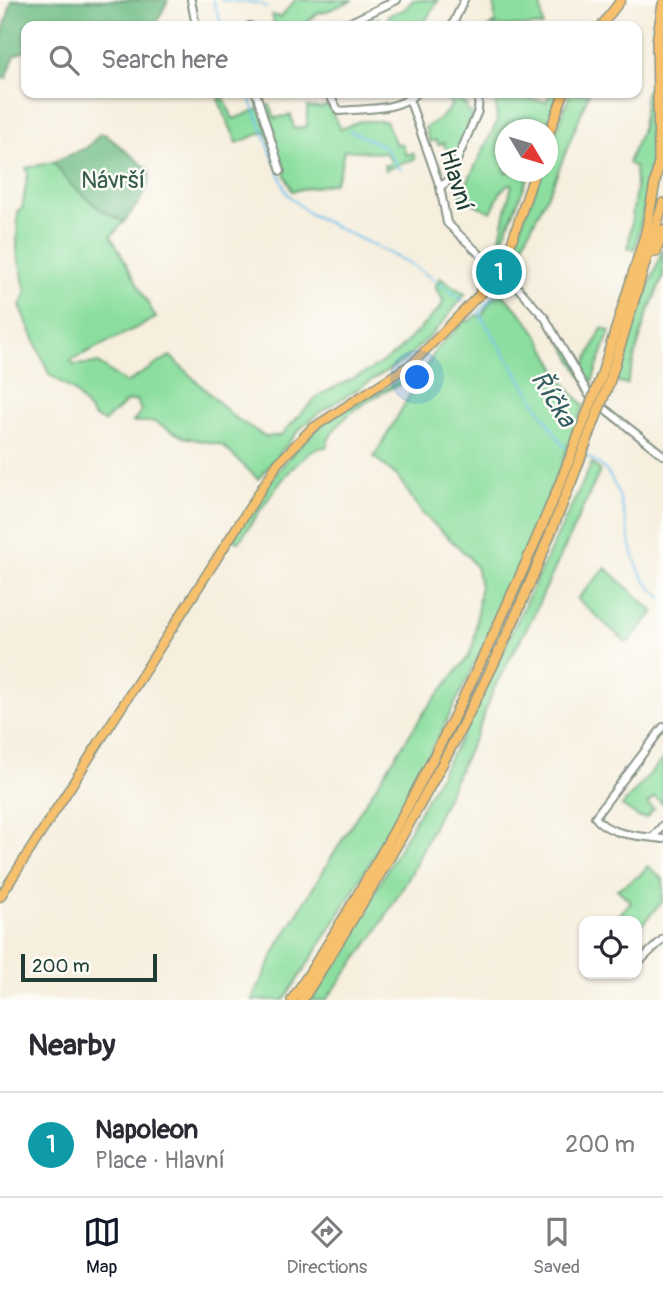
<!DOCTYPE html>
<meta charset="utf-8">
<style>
body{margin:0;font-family:Pangolin,sans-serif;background:#f7f7f7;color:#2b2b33}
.controls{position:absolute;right:21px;bottom:21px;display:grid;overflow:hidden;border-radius:14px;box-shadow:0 2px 5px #0004}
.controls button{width:63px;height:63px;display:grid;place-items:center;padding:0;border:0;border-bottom:2px solid #e1e1e2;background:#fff;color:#2b2b33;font:35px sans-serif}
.compass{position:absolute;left:495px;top:119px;width:63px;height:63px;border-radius:50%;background:#fff;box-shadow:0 2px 5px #0004;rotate:128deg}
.scale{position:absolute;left:21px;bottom:18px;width:136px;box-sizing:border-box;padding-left:7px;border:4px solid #1f3d34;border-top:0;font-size:19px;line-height:24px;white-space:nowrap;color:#1f3d34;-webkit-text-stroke:5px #fdfcf7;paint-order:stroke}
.you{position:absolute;left:418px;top:378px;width:24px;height:24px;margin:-18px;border:5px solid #fff;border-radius:50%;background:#1a73e8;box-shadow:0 0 0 10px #1a73e833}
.badge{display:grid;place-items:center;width:46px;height:46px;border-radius:50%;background:#111827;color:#fff;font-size:23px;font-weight:700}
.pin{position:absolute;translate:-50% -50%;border:4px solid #fff;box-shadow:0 2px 7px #0006}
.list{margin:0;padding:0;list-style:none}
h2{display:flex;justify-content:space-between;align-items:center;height:91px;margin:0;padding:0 28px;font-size:30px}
h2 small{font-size:23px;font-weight:400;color:#7c7c81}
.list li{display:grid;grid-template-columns:46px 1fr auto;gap:21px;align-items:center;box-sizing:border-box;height:105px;padding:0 28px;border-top:2px solid #e1e1e2}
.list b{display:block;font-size:26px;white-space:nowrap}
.list p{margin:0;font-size:23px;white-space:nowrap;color:#7c7c81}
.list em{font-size:23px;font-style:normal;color:#7c7c81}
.icon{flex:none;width:38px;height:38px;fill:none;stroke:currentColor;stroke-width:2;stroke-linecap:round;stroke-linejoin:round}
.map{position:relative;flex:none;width:663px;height:1000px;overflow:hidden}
.search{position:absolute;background:#fff;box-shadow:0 2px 5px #0004;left:21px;right:21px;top:21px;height:77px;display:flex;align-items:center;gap:18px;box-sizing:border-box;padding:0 24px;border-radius:14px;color:#7c7c81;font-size:26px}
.sheet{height:196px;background:#fff}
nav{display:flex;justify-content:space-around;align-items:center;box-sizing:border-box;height:98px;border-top:2px solid #e1e1e2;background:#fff;font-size:19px;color:#7c7c81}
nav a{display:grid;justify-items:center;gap:4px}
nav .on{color:#111827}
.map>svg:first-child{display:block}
</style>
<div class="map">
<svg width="663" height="1000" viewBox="0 0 663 1000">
<rect width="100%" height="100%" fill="#fdfcf7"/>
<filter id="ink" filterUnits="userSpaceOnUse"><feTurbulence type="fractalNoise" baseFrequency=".0143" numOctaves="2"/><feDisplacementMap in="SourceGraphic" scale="14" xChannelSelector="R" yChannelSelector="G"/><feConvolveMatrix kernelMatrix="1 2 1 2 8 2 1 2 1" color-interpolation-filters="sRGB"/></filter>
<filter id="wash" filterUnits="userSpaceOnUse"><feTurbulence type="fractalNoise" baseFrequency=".00686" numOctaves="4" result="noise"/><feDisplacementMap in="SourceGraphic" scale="28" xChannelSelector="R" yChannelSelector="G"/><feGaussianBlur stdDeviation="1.57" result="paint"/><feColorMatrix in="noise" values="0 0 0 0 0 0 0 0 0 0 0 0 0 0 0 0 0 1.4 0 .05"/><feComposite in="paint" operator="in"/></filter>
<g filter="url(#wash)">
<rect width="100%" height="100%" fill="#f6efde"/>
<!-- green -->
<g fill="#8bde9f" stroke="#558e6a" stroke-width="2">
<polygon points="295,0 353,0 322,13 320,11 302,26 275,26 272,15 281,17"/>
<polygon points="413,0 438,0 422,26 350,26 379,18 381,23 389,20 388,15 404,10"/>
<polygon points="494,0 540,0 543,26 490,26 495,22"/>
<polygon points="653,86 656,154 635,249 628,249 636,187 635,167 628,163 642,129 646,90"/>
<polygon points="495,93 514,93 515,96 546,102 551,93 559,93 545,129 505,130 505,172 530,172 503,238 500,237 512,184 508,184 501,191 491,212 460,197 497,122"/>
<polygon points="570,93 589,93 553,184 520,250 512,247 542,172 548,172 548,155"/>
<polygon points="453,96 467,106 466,111 473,113 455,159 449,159 444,143 438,145 436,140 430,142 425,128 441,118 452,105 449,101"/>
<polygon points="224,98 233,119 270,105 275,118 291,115 294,129 307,126 307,107 320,108 328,105 341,129 360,121 386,121 396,145 402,143 406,155 413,153 415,159 385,170 384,165 389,165 391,160 385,153 344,150 340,171 334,183 292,191 266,131 237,143 218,99"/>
<polygon points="53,162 71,185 100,209 124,222 111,236 156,318 71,360 73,365 98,363 126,383 170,356 234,417 266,437 281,435 319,395 367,372 396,353 442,306 443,300 435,287 440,278 465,294 441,325 406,359 319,413 301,428 258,479 222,445 183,437 155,422 133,422 141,411 137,400 126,402 104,422 94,417 74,391 49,374 20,306 26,292 17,251 18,210 22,209 28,173 26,168"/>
<polygon points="663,248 663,277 646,317 627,384 615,381"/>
<path d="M 501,293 C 516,308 530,321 541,340 C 554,364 563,387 584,405 C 507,611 407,817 284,1000 L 252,1000 L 280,942 L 358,814 L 425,711 L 469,656 L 474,642 L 480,588 L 477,569 L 468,556 L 423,514 L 397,476 L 374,457 L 437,348 L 466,320 L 469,322 L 476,315 L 481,317 L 490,302 Z"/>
<polygon points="555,321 585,365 602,328 610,331 589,390 552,323"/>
<path d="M 401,379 L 404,382 C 377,395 334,416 326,447 C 297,447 255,519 239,542 L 233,539 C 260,497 285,453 326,422 C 349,405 376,393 401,379 Z"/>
<polygon points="592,463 600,471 531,620 495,686 478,730 411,874 375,934 326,1000 311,1000 324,983 465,730"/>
<polygon points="606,568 654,612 627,643 577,599"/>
<polygon points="663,759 663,804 654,797 647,804 654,809 646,818 638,817 622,806"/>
<polygon points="648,866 663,879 663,901 637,930 637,921 613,921 631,902 617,889 639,876"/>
</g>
<!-- forest -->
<g fill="#70bd86" stroke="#487d5d" stroke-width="2">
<polygon points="12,0 168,0 155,26 26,26 26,50 15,55 6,79 0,77 0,43"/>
<path d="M 100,134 L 105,134 L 148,169 C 154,187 134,208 124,222 L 100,209 L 71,185 L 53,162 L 86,148 Z"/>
</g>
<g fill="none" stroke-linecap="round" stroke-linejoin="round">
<!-- stream -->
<g stroke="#73c1ed" stroke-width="2">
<polyline points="213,0 222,26"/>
<polyline points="221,0 258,3 267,8"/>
<polyline points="248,93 287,194 308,213 411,264 463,300"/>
<polyline points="350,131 384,146 401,170"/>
<polyline points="499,289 479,313 563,446 570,450"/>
<path d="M 585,456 C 634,475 619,547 647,583 C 651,589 658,594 663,598"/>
</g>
</g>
</g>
<g filter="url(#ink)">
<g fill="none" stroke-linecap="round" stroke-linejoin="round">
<!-- minor casing -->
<g stroke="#8a9689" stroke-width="10">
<g id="minor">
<polyline points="191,0 196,26"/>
<polyline points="249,26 250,26"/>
<polyline points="342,26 397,0"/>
<polyline points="452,26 464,0"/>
<polyline points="256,93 281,171"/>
<path d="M 328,93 L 339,111 C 366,108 395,112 417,93"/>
<polyline points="407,93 440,187 447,223 490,264"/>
<polyline points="440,187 448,181 478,111 479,93"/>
<polyline points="507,276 545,318 589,395"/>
<polyline points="605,409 663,455"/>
<path d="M 663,727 L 595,817 C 608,836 643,836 663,839"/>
<polyline points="653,837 663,825"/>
<polyline points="637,964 663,939"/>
</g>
</g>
<!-- major casing -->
<g stroke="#8a9689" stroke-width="11">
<g id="major">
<polyline points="601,26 621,0"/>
<polyline points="548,136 564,93"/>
<polyline points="480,291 488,268 499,260 505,251"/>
<polyline points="0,897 278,463 311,429 414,362 476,298 492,284 505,279 506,259 535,172"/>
</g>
</g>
<!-- highway casing -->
<g stroke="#8a9689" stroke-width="12">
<g id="highway">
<polyline points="646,232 659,161 657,41 663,4"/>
<polyline points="656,252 663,230"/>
<polyline points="601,377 647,229"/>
<polyline points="610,380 663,203"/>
<path d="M 292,1000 C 401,836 488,658 563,476"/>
<path d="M 302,1000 C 363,905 420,809 471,709 C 510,635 541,557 572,480"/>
</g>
</g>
<!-- minor -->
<use href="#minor" stroke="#fff" stroke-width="6"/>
<!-- major -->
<use href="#major" stroke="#f7c06c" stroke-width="8"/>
<!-- highway -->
<use href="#highway" stroke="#f7c06c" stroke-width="9"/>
<!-- highway-bridge casing -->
<g stroke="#8a9689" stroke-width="12" stroke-linecap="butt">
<g id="highway-bridge">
<polyline points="563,476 601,377"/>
<polyline points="572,480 610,380"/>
</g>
</g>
<!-- highway-bridge -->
<use href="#highway-bridge" stroke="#f7c06c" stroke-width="9"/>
</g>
</g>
<g text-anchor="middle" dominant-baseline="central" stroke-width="5" stroke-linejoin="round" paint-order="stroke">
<!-- park labels -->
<g font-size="24" fill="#355d49" stroke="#fdfcf7">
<text x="113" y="180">Návrší</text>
</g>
<!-- street labels -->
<g font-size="24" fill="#1f3d34" stroke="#fdfcf7">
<text transform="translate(456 180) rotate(73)">Hlavní</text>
</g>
<!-- water labels -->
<g font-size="26" font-style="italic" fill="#345e62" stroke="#fdfcf7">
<text transform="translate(553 399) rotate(58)">Říčka</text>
</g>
</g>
</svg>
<div class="controls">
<button><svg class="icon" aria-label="locate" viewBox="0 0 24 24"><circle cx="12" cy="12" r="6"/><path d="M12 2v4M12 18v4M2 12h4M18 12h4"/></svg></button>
</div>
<svg class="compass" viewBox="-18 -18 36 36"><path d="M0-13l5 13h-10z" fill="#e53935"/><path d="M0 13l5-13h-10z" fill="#7c7c81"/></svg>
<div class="scale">200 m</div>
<div class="you"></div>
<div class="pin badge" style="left:499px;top:272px;background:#0f9aa8">1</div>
<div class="search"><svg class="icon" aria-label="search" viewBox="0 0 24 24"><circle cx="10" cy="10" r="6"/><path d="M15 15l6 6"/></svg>Search here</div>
</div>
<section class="sheet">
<h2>Nearby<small></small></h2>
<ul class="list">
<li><span class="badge" style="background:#0f9aa8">1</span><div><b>Napoleon</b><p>Place · Hlavní</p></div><em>200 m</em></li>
</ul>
</section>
<nav>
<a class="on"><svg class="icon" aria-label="map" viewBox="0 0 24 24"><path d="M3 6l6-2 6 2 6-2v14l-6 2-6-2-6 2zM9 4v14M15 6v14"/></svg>Map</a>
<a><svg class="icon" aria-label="directions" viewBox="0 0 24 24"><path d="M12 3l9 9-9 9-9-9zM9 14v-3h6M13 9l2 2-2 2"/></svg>Directions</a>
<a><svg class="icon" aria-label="saved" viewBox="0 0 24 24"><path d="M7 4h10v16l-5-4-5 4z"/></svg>Saved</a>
</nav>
